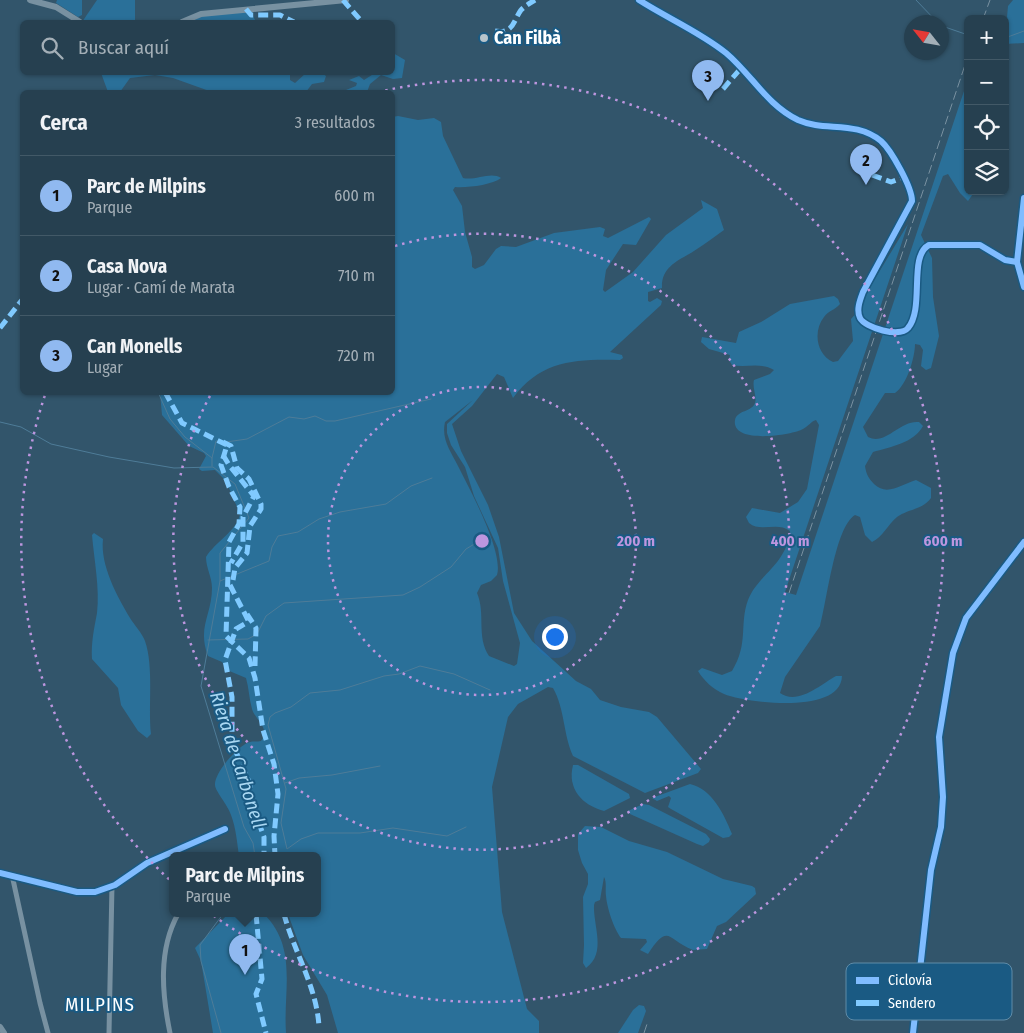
<!DOCTYPE html>
<html lang="es">
<meta charset="utf-8">
<style>
body{margin:0;font-family:"Fira Sans Condensed",sans-serif;background:#324b5a;color:#f1f3f6}
.controls{position:absolute;right:15px;top:15px;display:grid;overflow:hidden;border-radius:8px;box-shadow:0 1px 4px #0004}
.controls button{width:45px;height:45px;display:grid;place-items:center;padding:0;border:0;border-bottom:1px solid #425967;background:#264050;color:#f1f3f6;font:25px sans-serif}
.compass{position:absolute;left:904px;top:15px;width:45px;height:45px;border-radius:50%;background:#264050;box-shadow:0 1px 4px #0004;rotate:301deg}
.you{position:absolute;left:554px;top:636px;width:18px;height:18px;margin:-12px;border:4px solid #fff;border-radius:50%;background:#1a73e8;box-shadow:0 0 0 8px #1a73e833}
.badge{display:grid;place-items:center;width:32px;height:32px;border-radius:50%;background:#90b9f0;color:#111;font-size:16px;font-weight:700}
.pin{position:absolute;translate:-50% -41px;filter:drop-shadow(0 1px 2px #0008)}
.pin::after{content:'';position:absolute;top:26px;width:18px;height:15px;background:inherit;clip-path:polygon(0 0,100% 0,50% 100%)}
.popup{position:absolute;left:169px;top:852px;width:152px;height:65px;box-sizing:border-box;display:grid;place-content:center;border-radius:8px;background:#264050;filter:drop-shadow(0 1px 4px #0005);font-size:16px;white-space:nowrap;color:#a4afb7}
.popup b{font-size:19px;color:#f1f3f6}
.popup::after{content:'';position:absolute;left:50%;top:100%;margin-left:-10px;border:10px solid transparent;border-top-color:#264050}
.list{margin:0;padding:0;list-style:none}
h2{display:flex;justify-content:space-between;align-items:center;height:65px;margin:0;padding:0 20px;font-size:21px}
h2 small{font-size:16px;font-weight:400;color:#a4afb7}
.list li{display:grid;grid-template-columns:32px 1fr auto;gap:15px;align-items:center;box-sizing:border-box;height:80px;padding:0 20px;border-top:1px solid #425967}
.list b{display:block;font-size:19px;white-space:nowrap}
.list p{margin:0;font-size:16px;white-space:nowrap;color:#a4afb7}
.list em{font-size:16px;font-style:normal;color:#a4afb7}
.icon{flex:none;width:28px;height:28px;fill:none;stroke:currentColor;stroke-width:2;stroke-linecap:round;stroke-linejoin:round}
.map{position:relative;flex:none;width:1024px;height:1033px;overflow:hidden}
.search{position:absolute;background:#264050;box-shadow:0 1px 4px #0004;left:20px;top:20px;width:375px;height:55px;display:flex;align-items:center;gap:12px;box-sizing:border-box;padding:0 18px;border-radius:8px;color:#a4afb7;font-size:19px}
.panel{position:absolute;background:#264050;box-shadow:0 1px 4px #0004;left:20px;top:90px;width:375px;height:305px;border-radius:8px}
.map>svg:first-child{display:block}
</style>
<div class="map">
<svg width="1024" height="1033" viewBox="0 0 1024 1033">
<rect width="100%" height="100%" fill="#32556b"/>
<!-- green -->
<g fill="#2a7099" fill-rule="evenodd">
<polygon points="57,0 82,0 82,15 78,17 56,3"/>
<polygon points="97,0 135,0 135,22 82,22"/>
<polygon points="1013,0 1024,0 1024,43 1005,44 1005,19 1003,19 1007,17 1008,6"/>
<polygon points="251,12 256,22 183,22 196,16"/>
<polygon points="393,53 405,60 402,78 393,79 381,75 370,84 367,92 341,92 356,86 357,83 349,80 359,76 364,80 375,73 392,72"/>
<polygon points="101,73 290,73 290,80 295,83 306,73 322,73 326,76 324,82 312,84 306,92 212,92 173,78 155,75 130,78 120,92 108,92"/>
<path d="M 968,79 L 968,112 L 964,125 L 968,142 L 968,191 L 975,191 L 968,201 L 960,193 L 948,174 L 943,176 L 921,235 L 932,258 L 933,297 L 939,336 L 931,368 L 926,370 L 921,366 L 923,350 L 920,345 L 915,344 C 915,357 907,385 895,393 L 885,393 L 863,427 L 868,437 C 886,446 899,420 919,422 L 923,426 C 914,443 890,447 873,452 L 865,466 C 866,474 869,479 874,484 C 887,497 902,484 916,480 L 931,488 L 931,498 C 922,510 908,509 897,517 C 888,524 883,537 872,542 L 865,535 L 860,517 L 855,515 C 835,527 827,601 820,626 L 785,677 L 780,693 C 798,706 821,684 836,676 L 842,676 C 841,715 746,703 724,694 C 713,689 704,681 698,671 L 702,668 L 722,675 L 732,671 C 749,643 739,625 748,600 C 758,574 786,566 790,531 C 777,521 761,533 749,523 L 746,517 L 752,508 L 780,513 L 798,502 L 807,489 L 819,425 L 816,420 C 810,422 809,426 803,429 C 793,435 731,445 735,420 C 737,410 752,412 755,403 C 757,397 752,387 754,380 L 770,374 L 774,370 C 761,362 746,368 732,365 L 729,360 L 730,355 L 709,349 L 701,342 L 702,337 L 736,343 L 739,332 L 761,322 L 790,304 L 834,296 L 838,299 L 840,304 C 835,310 828,311 824,317 C 813,331 816,354 833,362 L 838,361 L 853,341 L 851,319 L 860,309 L 867,292 L 908,224 L 785,592 L 796,595 Z"/>
<path d="M 398,116 L 418,120 L 434,118 L 441,122 L 443,136 L 463,178 C 475,181 491,171 501,178 C 492,185 467,188 455,187 L 453,190 L 462,206 L 465,232 L 472,257 L 472,267 L 475,269 L 484,265 L 496,249 L 501,246 L 516,247 L 554,233 L 600,227 L 605,229 L 603,236 L 608,238 L 649,217 L 651,219 L 636,245 L 623,244 L 606,270 L 603,290 L 605,292 L 633,272 L 666,235 L 703,208 L 701,200 L 717,209 L 724,230 C 715,236 707,243 697,249 C 681,260 661,265 662,288 L 648,292 L 648,301 L 650,302 L 657,298 L 662,301 L 661,305 L 610,352 L 622,355 L 623,358 L 620,360 C 576,359 541,360 513,398 L 504,377 L 497,374 L 472,406 L 452,424 L 461,451 L 488,505 L 499,537 L 514,613 L 532,641 L 576,681 L 591,689 L 600,700 L 621,707 L 649,712 L 657,717 L 701,769 L 698,773 L 645,793 L 573,756 C 563,734 565,709 553,688 L 548,687 L 518,704 L 508,717 L 492,787 L 502,912 L 527,1009 L 539,1021 L 539,1033 L 338,1033 L 327,995 L 303,955 L 288,914 L 318,914 L 318,856 L 239,856 C 237,842 236,828 231,815 C 228,805 215,791 215,785 C 214,773 239,744 250,742 C 253,741 257,742 261,741 C 271,728 255,720 252,709 C 249,699 249,688 246,678 L 227,670 L 222,662 L 208,656 C 197,627 212,615 212,588 C 212,577 206,568 206,557 C 215,542 237,531 240,514 L 226,481 L 215,470 L 202,471 L 199,469 L 206,456 L 204,453 L 189,446 L 162,415 L 160,393 L 392,392 L 392,117 ZM 473,400 L 447,424 L 447,433 L 451,445 L 465,467 L 474,496 L 498,548 L 503,581 L 520,643 L 517,664 L 514,666 L 489,656 C 476,636 486,614 477,593 L 481,585 L 491,581 L 497,575 C 504,552 469,488 458,466 C 451,452 441,439 445,422 Z"/>
<path d="M 94,533 L 103,539 C 100,565 117,596 130,618 C 135,626 142,633 145,641 C 154,667 148,706 151,734 L 147,738 L 138,731 L 121,705 L 118,688 L 92,659 C 91,643 94,629 97,613 C 100,589 94,559 92,535 Z"/>
<path d="M 573,765 L 578,765 L 629,794 L 630,798 L 604,811 C 582,805 567,789 573,765 Z"/>
<path d="M 690,784 C 712,789 724,814 732,834 L 729,837 L 723,838 L 671,809 L 668,807 L 671,798 L 669,796 L 657,801 L 652,798 Z"/>
<polygon points="643,804 649,805 706,834 710,839 709,842 703,846 697,844 630,814 628,811"/>
<path d="M 585,826 L 601,827 L 629,841 L 667,852 L 723,879 L 752,886 L 755,888 L 756,894 L 726,922 L 717,926 L 707,949 L 693,950 C 667,940 669,922 648,954 L 640,950 L 647,942 L 646,939 L 621,938 C 614,929 607,908 606,896 C 605,890 607,882 604,877 L 600,900 L 595,902 L 594,905 C 593,926 607,953 586,968 L 583,963 L 584,945 L 583,897 L 588,884 L 588,874 L 582,863 L 578,850 L 578,834 Z"/>
<path d="M 228,914 L 264,914 C 298,948 283,990 286,1033 L 213,1033 L 201,961 L 195,948 Z"/>
<polygon points="639,1005 644,1006 646,1011 638,1033 618,1033 633,1010"/>
</g>
<g fill="none" stroke-linecap="round" stroke-linejoin="round">
<!-- stream -->
<g stroke="#4e7c98" stroke-width="1">
<polyline points="916,0 937,22"/>
<polyline points="942,26 968,35"/>
<polyline points="1005,38 1024,31"/>
<polyline points="158,392 170,419 185,437 212,458 212,466"/>
<polyline points="0,422 21,427 51,444 109,457 174,468 213,467 235,484 249,518 220,553 220,581 201,686 244,827 253,843 255,856"/>
<polyline points="212,458 216,441 226,442 247,439 289,417 304,419 315,416 326,421 335,421 431,399"/>
<polyline points="220,581 269,561 272,547 278,536 298,532 319,519 340,512 386,504 411,486 432,478"/>
<polyline points="208,640 248,639 257,634 266,616 284,603 403,595 420,587 451,567 466,549 486,537"/>
<polyline points="285,783 299,778 332,775 380,766"/>
<polyline points="466,827 447,836 393,828 360,833 318,833 301,839 287,849 281,823 286,789 268,725 270,717 275,713 291,707 310,693 340,690 384,676 399,674 420,666 454,674 490,690"/>
<polyline points="221,1033 201,961 200,945 223,914"/>
</g>
<!-- minor -->
<g stroke="#7891a1" stroke-width="5">
<polyline points="0,873 77,892 95,892 115,885 147,863 225,829"/>
<polyline points="12,875 40,1003 48,1033"/>
<polyline points="109,1033 112,885"/>
<path d="M 170,1033 C 162,994 158,950 178,914"/>
</g>
<!-- tertiary -->
<g stroke="#7891a1" stroke-width="6">
<polyline points="30,0 56,7 80,22"/>
<path d="M 639,0 C 667,18 700,32 726,53 C 751,74 767,105 798,120 C 825,132 855,120 881,141 C 891,150 912,187 912,201 L 863,292 C 860,300 856,310 860,318 C 865,328 900,338 908,328 C 925,308 908,256 929,245 L 980,245 L 1005,260 L 1017,262"/>
<polyline points="182,22 201,14 346,0"/>
<polyline points="1024,198 1017,262 1024,287"/>
<polyline points="0,1027 4,1033"/>
<polyline points="913,1033 931,870 941,827 943,797 939,737 953,653 966,618 1024,542"/>
</g>
<!-- rail -->
<g stroke="#7991a1" stroke-width="1" stroke-dasharray="9 4" stroke-linecap="butt">
<polyline points="983,19 990,0"/>
<polyline points="789,593 968,56"/>
<polyline points="644,1033 647,1024"/>
</g>
<!-- quiet -->
<g stroke="#80caff" stroke-width="5" stroke-dasharray="10 5" stroke-linecap="butt">
<polyline points="343,0 362,22"/>
<polyline points="246,9 251,15 280,15 294,22"/>
<path d="M 495,31 C 514,34 513,21 521,10 C 525,6 530,3 535,0"/>
<polyline points="723,89 741,68"/>
<polyline points="872,175 891,182 904,177"/>
<polyline points="0,328 22,300"/>
<polyline points="165,392 182,423 227,445 221,465 229,487 240,507 239,524 229,542 226,636 249,658 255,678 263,730 274,764 278,794 274,836 275,856"/>
<polyline points="223,442 231,446 237,468 249,479 261,504 261,509 250,526 247,553 235,568 233,580"/>
<polyline points="223,455 229,465 254,496 243,517 243,542 231,563"/>
<polyline points="230,585 248,620 246,623 236,629 225,660 232,697 232,743 250,784 252,804 264,837 264,856"/>
<polyline points="247,614 256,628 255,666"/>
<polyline points="256,914 262,979 256,994 266,1033"/>
<path d="M 284,914 C 294,952 317,987 319,1027"/>
</g>
<!-- cycleway casing -->
<g stroke="#1a5a83" stroke-width="9">
<g id="cycleway">
<path d="M 639,0 C 667,18 700,32 726,53 C 751,74 767,105 798,120 C 825,132 855,120 881,141 C 891,150 912,187 912,201 L 863,292 C 860,300 856,310 860,318 C 865,328 900,338 908,328 C 925,308 908,256 929,245 L 980,245 L 1005,260 L 1017,262"/>
<polyline points="1024,198 1017,262 1024,287"/>
<polyline points="0,873 77,892 95,892 115,885 147,863 225,829"/>
<polyline points="913,1033 931,870 941,827 943,797 939,737 953,653 966,618 1024,542"/>
</g>
</g>
<!-- cycleway -->
<use href="#cycleway" stroke="#80bcff" stroke-width="6"/>
</g>
<!-- distance rings -->
<g fill="none" stroke="#bd96df" stroke-width="2.5" stroke-dasharray="2.5 5">
<circle cx="482" cy="541" r="154"/>
<path d="M395 246A308 308 0 1 1 211 394"/>
<path d="M378 92A461 461 0 1 1 45 395"/>
</g>
<!-- markers -->
<circle fill="#b7c4cb" stroke="#1a5a83" stroke-width="2" cx="484" cy="38" r="5"/>
<g text-anchor="middle" dominant-baseline="central" stroke-width="4" stroke-linejoin="round" paint-order="stroke">
<!-- poi labels -->
<g font-size="18" font-weight="bold" fill="#fff" stroke="#1a5a83" text-anchor="start">
<text x="494" y="38">Can Filbà</text>
</g>
<!-- water labels -->
<g font-size="19" font-style="italic" fill="#aad8f3" stroke="#1a5a83">
<text transform="translate(238 760) rotate(72)">Riera de Carbonell</text>
</g>
<!-- neighbourhood labels -->
<g font-size="19" letter-spacing="1" fill="#fff" stroke="#1a5a83">
<text x="100" y="1004">MILPINS</text>
</g>
</g>
<!-- legend -->
<rect x="846" y="963" width="166" height="57" rx="8" fill="#1a5a83" stroke="#5f8ca8" stroke-width="1"/>
<rect x="856" y="977" width="23" height="7" fill="#80bcff"/>
<rect x="856" y="1000" width="23" height="6" fill="#80caff"/>
<g font-size="14" fill="#fff">
<text x="888" y="985">Ciclovía</text>
<text x="888" y="1008">Sendero</text>
</g>
<circle cx="482" cy="541" r="8" fill="#bd96df" stroke="#1a5a83" stroke-width="2.5"/>
<g font-size="15" text-anchor="middle" font-weight="bold" fill="#bd96df" stroke="#1a5a83" stroke-width="4" stroke-linejoin="round" paint-order="stroke">
<text x="636" y="546">200 m</text>
<text x="790" y="546">400 m</text>
<text x="943" y="546">600 m</text>
</g>
</svg>
<div class="controls">
<button>+</button>
<button>−</button>
<button><svg class="icon" aria-label="locate" viewBox="0 0 24 24"><circle cx="12" cy="12" r="6"/><path d="M12 2v4M12 18v4M2 12h4M18 12h4"/></svg></button>
<button><svg class="icon" aria-label="layers" viewBox="0 0 24 24"><path d="M12 4l9 5-9 5-9-5zM3 14l9 5 9-5"/></svg></button>
</div>
<svg class="compass" viewBox="-18 -18 36 36"><path d="M0-13l5 13h-10z" fill="#e53935"/><path d="M0 13l5-13h-10z" fill="#a4afb7"/></svg>
<div class="you"></div>
<div class="pin badge" style="left:245px;top:975px">1</div>
<div class="popup"><b>Parc de Milpins</b>Parque</div>
<div class="pin badge" style="left:866px;top:185px">2</div>
<div class="pin badge" style="left:708px;top:101px">3</div>
<div class="search"><svg class="icon" aria-label="search" viewBox="0 0 24 24"><circle cx="10" cy="10" r="6"/><path d="M15 15l6 6"/></svg>Buscar aquí</div>
<section class="panel">
<h2>Cerca<small>3 resultados</small></h2>
<ul class="list">
<li><span class="badge">1</span><div><b>Parc de Milpins</b><p>Parque</p></div><em>600 m</em></li>
<li><span class="badge">2</span><div><b>Casa Nova</b><p>Lugar · Camí de Marata</p></div><em>710 m</em></li>
<li><span class="badge">3</span><div><b>Can Monells</b><p>Lugar</p></div><em>720 m</em></li>
</ul>
</section>
</div>
